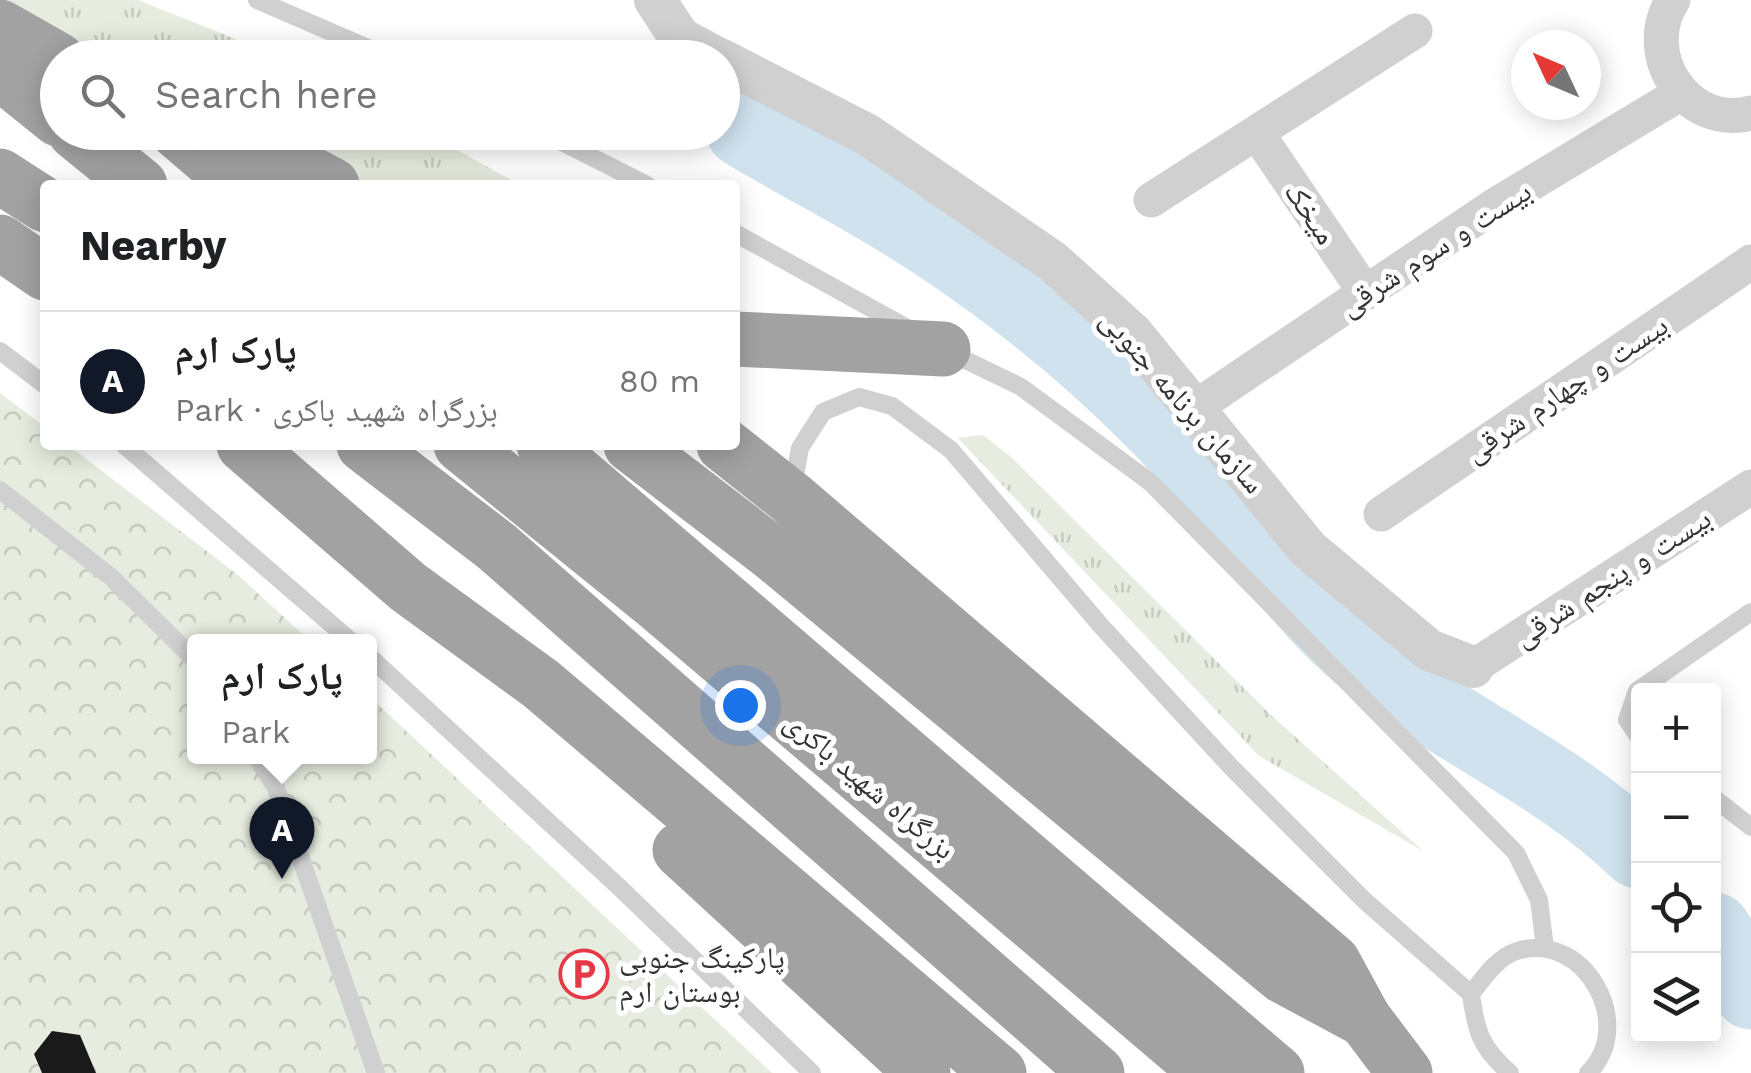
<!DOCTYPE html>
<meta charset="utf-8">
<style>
body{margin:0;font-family:"Work Sans","Noto Naskh Arabic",sans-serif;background:#f6f6f6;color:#202124}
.controls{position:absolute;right:30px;bottom:30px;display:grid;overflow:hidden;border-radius:10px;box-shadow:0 5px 25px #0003}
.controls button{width:90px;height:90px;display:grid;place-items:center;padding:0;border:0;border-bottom:2px solid #e0e0e0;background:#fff;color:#202124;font:50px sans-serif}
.compass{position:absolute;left:1511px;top:30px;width:90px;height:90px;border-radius:50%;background:#fff;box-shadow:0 5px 25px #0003;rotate:314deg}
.you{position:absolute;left:740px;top:705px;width:35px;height:35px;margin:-25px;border:8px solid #fff;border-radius:50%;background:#1a73e8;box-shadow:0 0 0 15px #1a73e833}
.badge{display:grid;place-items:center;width:65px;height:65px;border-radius:50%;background:#111827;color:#fff;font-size:32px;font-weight:700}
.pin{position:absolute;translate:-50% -82px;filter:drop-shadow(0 2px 5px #0008)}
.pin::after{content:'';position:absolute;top:52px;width:35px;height:30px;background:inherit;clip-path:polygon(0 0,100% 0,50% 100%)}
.popup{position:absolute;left:187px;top:634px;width:190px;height:130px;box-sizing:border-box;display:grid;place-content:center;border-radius:10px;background:#fff;filter:drop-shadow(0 2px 8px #0005);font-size:32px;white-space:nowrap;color:#757577}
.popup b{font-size:38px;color:#202124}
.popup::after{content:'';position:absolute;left:50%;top:100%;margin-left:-20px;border:20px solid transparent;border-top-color:#fff}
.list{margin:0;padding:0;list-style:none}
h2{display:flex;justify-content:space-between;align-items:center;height:130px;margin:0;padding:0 40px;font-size:42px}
h2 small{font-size:32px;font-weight:400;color:#757577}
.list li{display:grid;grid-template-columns:65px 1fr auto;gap:30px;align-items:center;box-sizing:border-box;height:140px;padding:0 40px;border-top:2px solid #e0e0e0}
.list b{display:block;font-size:38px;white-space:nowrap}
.list p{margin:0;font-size:32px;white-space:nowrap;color:#757577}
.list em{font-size:32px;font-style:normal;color:#757577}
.icon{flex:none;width:55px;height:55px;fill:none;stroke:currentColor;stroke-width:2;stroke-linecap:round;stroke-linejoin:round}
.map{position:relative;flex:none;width:1751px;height:1073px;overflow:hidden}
.search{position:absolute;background:#fff;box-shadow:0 5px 25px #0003;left:40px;top:40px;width:700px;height:110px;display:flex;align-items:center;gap:25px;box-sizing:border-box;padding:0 35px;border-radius:55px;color:#757577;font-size:38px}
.panel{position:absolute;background:#fff;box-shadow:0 5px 25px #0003;left:40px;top:180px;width:700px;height:270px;border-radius:10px}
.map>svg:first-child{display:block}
</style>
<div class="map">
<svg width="1751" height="1073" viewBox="0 0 1751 1073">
<defs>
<pattern id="grass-tufts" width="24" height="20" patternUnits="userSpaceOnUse" patternTransform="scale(2.5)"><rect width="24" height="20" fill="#e6ecdf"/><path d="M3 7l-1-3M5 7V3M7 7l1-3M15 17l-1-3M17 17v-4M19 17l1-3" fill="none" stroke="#c6cbc0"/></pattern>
<pattern id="park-crowns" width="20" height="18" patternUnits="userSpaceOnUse" patternTransform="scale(2.5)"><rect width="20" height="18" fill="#e6ecdf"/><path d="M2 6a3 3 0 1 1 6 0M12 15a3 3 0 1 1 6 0" fill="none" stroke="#c6cbc0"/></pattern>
</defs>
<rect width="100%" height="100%" fill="#fff"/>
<!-- grass -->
<g fill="url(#grass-tufts)">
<polygon points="0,0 138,0 280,57 87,57"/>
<polygon points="246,133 427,133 520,185 356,185"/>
<polygon points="983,435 1012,458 1272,716 1423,851 1259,756 958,438"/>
</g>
<!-- park -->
<polygon fill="url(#park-crowns)" points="0,393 45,427 45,445 68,445 238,575 310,641 194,642 194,756 370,756 370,697 772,1073 0,1073"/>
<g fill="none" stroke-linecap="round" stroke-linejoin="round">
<!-- river -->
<g stroke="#cfe2ee" stroke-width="75">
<path d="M 743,130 C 806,168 872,200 933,241 C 1011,292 1084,351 1150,417 C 1230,495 1284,594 1372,665 C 1457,733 1559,774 1638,851"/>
<polyline points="1714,930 1751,992"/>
</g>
</g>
<!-- building -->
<polygon fill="#1a1a1a" points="52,1031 80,1035 96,1073 42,1073 34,1054"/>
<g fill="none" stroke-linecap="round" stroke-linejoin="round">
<!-- service -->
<g stroke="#d0d0d0" stroke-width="18">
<polyline points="257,0 391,58"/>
<polyline points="542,132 647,185"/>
<polyline points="735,233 907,328"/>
<polyline points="0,351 45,385"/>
<polyline points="947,351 1021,387 1150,482 1516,853 1539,900 1545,948"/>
<polyline points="124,445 352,642"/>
<polyline points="793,487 800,448 823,412 859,397 892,406 951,450 1102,627 1232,768 1364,900 1471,994"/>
<polyline points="0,490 111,577 194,659"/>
<polyline points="370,657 618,886 812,1073"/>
<polyline points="1638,736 1627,720 1637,691 1751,612"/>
<polyline points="256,756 276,788 376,1073"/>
<polyline points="1714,798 1751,827"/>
<path d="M 1510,1073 C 1481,1048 1476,1032 1471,994 C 1483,979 1497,957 1517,951 C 1585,930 1637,1026 1588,1073"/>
</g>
<!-- minor -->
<g stroke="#d0d0d0" stroke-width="35">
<path d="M 1673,0 C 1638,53 1686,130 1751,113"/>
<polyline points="1257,133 1365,292"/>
<polyline points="1151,200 1415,31"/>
<polyline points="1193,409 1494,206 1681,93"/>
<polyline points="1381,514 1751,262"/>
<polyline points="1473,667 1751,487"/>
</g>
<!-- tertiary -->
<g stroke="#d0d0d0" stroke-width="42">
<polyline points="655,0 680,38 717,58"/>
<polyline points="722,60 868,135 1052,261 1132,333 1308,549 1429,650 1473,667"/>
</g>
<!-- trunk -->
<g stroke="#a2a2a2" stroke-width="55">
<polyline points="0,27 58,60"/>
<polyline points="0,72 58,119"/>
<polyline points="75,132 140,185"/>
<polyline points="178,132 240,185"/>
<polyline points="214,132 254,144 332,185"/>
<polyline points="0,176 45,205"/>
<polyline points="0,242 45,273"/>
<polyline points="735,339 943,349"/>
<polyline points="244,445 408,587 541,684 999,1073"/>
<polyline points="364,445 497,547 1097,1073"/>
<polyline points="461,445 661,607 1209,1073"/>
<polyline points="544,445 1277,1073"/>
<polyline points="631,445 773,554 1283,976 1365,1020 1405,1073"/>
<polyline points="724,445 791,498 1333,962 1363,1017"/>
<polyline points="680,850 923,1073"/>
</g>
</g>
<!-- icons -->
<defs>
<g id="parking-ring" transform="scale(2.5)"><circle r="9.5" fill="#fff" stroke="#e63946" stroke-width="1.5"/><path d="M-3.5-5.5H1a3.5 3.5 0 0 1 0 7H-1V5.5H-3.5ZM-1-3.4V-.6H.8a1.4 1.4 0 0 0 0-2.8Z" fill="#e63946"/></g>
</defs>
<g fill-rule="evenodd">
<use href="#parking-ring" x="584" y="974"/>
</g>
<g text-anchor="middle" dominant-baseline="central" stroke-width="10" stroke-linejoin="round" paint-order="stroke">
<!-- street labels -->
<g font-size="30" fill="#333" stroke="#fff">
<text transform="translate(1311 213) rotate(56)">میخک</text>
<text transform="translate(1435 248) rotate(-33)">بیست و سوم شرقی</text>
<text transform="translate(1566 388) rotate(-34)">بیست و چهارم شرقی</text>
<text transform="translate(1183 401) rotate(49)">سازمان برنامه جنوبی</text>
<text transform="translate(1612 577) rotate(-33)">بیست و پنجم شرقی</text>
<text transform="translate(870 785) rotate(40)">بزرگراه شهید باکری</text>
</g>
<!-- poi labels -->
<g font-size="30" fill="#333" stroke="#fff" text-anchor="start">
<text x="619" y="957">پارکینگ جنوبی<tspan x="619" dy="34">بوستان ارم</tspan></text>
</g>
</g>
</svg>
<div class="controls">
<button>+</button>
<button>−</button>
<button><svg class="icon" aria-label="locate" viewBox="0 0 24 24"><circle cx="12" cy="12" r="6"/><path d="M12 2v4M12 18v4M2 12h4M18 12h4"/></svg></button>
<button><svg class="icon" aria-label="layers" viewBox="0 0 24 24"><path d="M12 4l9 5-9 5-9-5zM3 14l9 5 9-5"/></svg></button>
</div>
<svg class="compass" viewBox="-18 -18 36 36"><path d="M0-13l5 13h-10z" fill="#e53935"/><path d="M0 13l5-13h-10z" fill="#757577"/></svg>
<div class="you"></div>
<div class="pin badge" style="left:282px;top:879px">A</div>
<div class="popup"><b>پارک ارم</b>Park</div>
<div class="search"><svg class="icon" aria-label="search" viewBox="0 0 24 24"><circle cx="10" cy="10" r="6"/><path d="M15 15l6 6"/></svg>Search here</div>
<section class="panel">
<h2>Nearby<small></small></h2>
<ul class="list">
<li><span class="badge">A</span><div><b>پارک ارم</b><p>Park · بزرگراه شهید باکری</p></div><em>80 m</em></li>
</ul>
</section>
</div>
